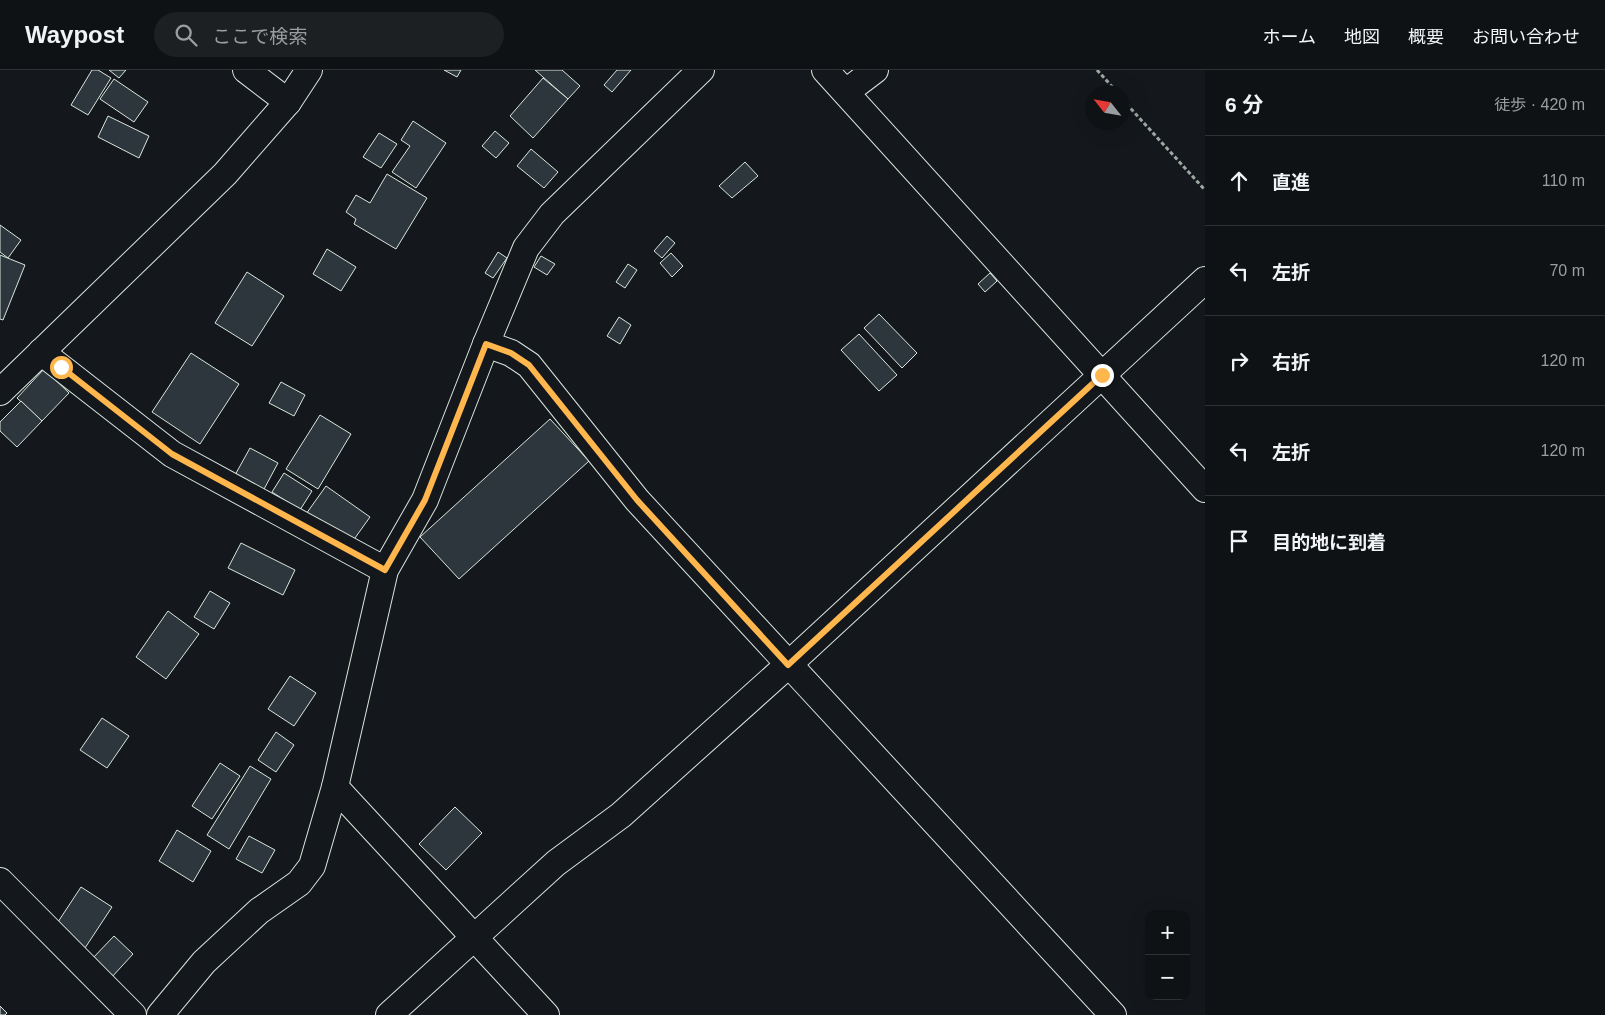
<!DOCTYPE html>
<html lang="ja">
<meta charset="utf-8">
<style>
body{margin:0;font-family:Arial,"Noto Sans JP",sans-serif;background:#1d2022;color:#f1f3f6}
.controls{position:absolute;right:15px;bottom:15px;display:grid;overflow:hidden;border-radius:10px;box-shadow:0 5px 20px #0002}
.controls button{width:45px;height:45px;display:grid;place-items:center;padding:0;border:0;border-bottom:1px solid #2f3234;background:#0f1215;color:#f1f3f6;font:25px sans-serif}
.compass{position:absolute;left:1085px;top:15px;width:45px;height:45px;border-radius:50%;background:#0f1215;box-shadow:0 5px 20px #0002;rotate:301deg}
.stop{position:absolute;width:15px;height:15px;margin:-11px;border:4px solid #ffb74d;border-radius:50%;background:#fff}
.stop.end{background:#ffb74d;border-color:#fff;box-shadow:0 1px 5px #0008}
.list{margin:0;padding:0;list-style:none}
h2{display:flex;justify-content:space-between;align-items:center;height:65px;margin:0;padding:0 20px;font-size:21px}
h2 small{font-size:16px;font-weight:400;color:#9b9ea0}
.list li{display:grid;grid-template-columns:32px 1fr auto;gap:15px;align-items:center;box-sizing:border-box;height:90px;padding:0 20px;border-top:1px solid #2f3234}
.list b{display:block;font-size:19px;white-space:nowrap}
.list em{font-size:16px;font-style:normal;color:#9b9ea0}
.icon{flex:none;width:28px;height:28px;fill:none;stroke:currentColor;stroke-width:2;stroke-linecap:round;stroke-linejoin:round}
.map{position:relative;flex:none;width:1205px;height:945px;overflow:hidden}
header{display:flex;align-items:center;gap:30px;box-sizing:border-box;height:70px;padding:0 25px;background:#0f1215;border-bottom:1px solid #2f3234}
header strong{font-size:24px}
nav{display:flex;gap:28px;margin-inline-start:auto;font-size:18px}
.search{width:350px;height:45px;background:#1d2022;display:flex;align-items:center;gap:12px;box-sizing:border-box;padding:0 18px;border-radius:28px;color:#9b9ea0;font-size:19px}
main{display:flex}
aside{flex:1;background:#0f1215}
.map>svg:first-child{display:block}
</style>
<header>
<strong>Waypost</strong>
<div class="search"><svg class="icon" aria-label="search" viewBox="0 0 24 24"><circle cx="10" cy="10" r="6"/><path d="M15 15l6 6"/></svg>ここで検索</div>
<nav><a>ホーム</a><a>地図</a><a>概要</a><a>お問い合わせ</a></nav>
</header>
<main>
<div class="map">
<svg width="1205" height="945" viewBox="0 0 1205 945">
<rect width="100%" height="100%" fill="#14181c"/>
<!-- building -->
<g fill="#2c363c" stroke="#d8e6dc">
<polygon points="92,0 98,0 111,8 88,45 71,35"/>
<polygon points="109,0 126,0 119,8"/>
<polygon points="444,0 461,0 457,7"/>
<polygon points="535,0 562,0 580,16 568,29"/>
<polygon points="617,0 631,0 612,22 604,15"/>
<polygon points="543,8 568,29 533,68 510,46"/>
<polygon points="114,9 148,32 134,52 100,29"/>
<polygon points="108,46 149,66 139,88 98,67"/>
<polygon points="413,51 446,73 416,118 392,102 410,76 401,70"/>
<polygon points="495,61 509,73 496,88 482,76"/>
<polygon points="379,63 397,74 381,98 363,87"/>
<polygon points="531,79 558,102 544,118 517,96"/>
<polygon points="745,92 758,106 732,128 719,116"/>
<polygon points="387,104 427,128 396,179 354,154 356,149 346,142 356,125 370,133"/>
<polygon points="0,155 21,170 8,188 0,182"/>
<polygon points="667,166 675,173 662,188 654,181"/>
<polygon points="327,179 356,197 341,221 313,204"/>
<polygon points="498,182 507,188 493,208 485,203"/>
<polygon points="671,183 683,196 672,207 660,193"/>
<polygon points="0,185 25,195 3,250 0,249"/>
<polygon points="541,186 555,194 547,205 534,197"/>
<polygon points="628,194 637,200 625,218 616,212"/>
<polygon points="247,202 284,226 252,276 215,253"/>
<polygon points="990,203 997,211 985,222 978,214"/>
<polygon points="879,244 917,283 902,298 864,258"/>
<polygon points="619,247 631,255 620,274 607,266"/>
<polygon points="859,264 897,305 879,321 841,280"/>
<polygon points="191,283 239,314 200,374 152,342"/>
<polygon points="44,299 69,323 42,351 17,328"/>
<polygon points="281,312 305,325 294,346 269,333"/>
<polygon points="21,331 42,351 17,377 0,361 0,352"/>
<polygon points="320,345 351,364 318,419 286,399"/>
<polygon points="550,349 589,391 459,509 420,467"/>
<polygon points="250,378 278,393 263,421 235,405"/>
<polygon points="284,403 312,421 300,440 272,422"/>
<polygon points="326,416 370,447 350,475 306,444"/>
<polygon points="241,473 295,500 283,525 228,498"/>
<polygon points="210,521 230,533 214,559 194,547"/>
<polygon points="168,541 199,564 166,609 136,587"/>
<polygon points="290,606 316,623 294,656 268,639"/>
<polygon points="102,648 129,666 107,698 80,680"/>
<polygon points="276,662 294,675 276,702 258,690"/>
<polygon points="220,693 240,706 212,749 192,736"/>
<polygon points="250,696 271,709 229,779 207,765"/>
<polygon points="455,737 482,763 446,800 419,774"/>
<polygon points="177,760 211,781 193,812 159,791"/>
<polygon points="249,766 275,780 262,803 236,789"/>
<polygon points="81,817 112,837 85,878 54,858"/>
<polygon points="114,866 133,884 111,908 91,890"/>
<polygon points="0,936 7,943 5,945 0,945"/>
</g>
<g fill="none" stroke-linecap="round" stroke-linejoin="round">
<!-- minor casing -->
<g stroke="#d8e6dc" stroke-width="28">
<g id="minor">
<polyline points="246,0 288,32"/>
<polyline points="825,0 1205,419"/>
<polyline points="846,22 875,0"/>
<polyline points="486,274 511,283 529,295 637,430 1113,945"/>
<polyline points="41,282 172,384 385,500"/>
<polyline points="0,322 225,104 288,32 309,0"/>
<polyline points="335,717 546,945"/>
<polyline points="0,811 133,945"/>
<polyline points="160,945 204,892 259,841 299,813 312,796 335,717 385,500 425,430 486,274 526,178 552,144 701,0"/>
<polyline points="389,945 556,793 621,745 788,595 1205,210"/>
</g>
</g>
<!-- path -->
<g stroke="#9da8a2" stroke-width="3" stroke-dasharray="4 2.5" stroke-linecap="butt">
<polyline points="1097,0 1117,22"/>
<polyline points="1122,29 1205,120"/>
</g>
<!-- minor -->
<use href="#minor" stroke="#14181c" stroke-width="26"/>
</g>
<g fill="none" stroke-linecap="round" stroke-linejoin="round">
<!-- route -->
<polyline stroke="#ffb74d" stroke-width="6" points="61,297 172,384 385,500 425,430 486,274 511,283 529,295 637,430 788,595 1102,305"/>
</g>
</svg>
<div class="controls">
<button>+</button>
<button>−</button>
</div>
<svg class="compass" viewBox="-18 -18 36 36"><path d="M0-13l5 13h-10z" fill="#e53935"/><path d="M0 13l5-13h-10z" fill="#9b9ea0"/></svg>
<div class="stop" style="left:61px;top:297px"></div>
<div class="stop end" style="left:1102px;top:305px"></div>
</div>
<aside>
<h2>6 分<small>徒歩 · 420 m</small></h2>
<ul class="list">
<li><svg class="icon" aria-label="ahead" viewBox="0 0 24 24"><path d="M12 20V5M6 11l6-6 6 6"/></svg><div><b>直進</b></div><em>110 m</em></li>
<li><svg class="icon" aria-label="left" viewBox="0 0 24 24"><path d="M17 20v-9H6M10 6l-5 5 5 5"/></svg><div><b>左折</b></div><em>70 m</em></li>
<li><svg class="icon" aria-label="right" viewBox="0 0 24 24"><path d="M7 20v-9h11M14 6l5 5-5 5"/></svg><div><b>右折</b></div><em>120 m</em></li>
<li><svg class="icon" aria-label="left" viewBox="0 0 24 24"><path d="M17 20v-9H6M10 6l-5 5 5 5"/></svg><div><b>左折</b></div><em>120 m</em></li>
<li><svg class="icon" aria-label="arrive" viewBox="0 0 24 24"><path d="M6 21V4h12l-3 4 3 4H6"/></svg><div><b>目的地に到着</b></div></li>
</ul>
</aside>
</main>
